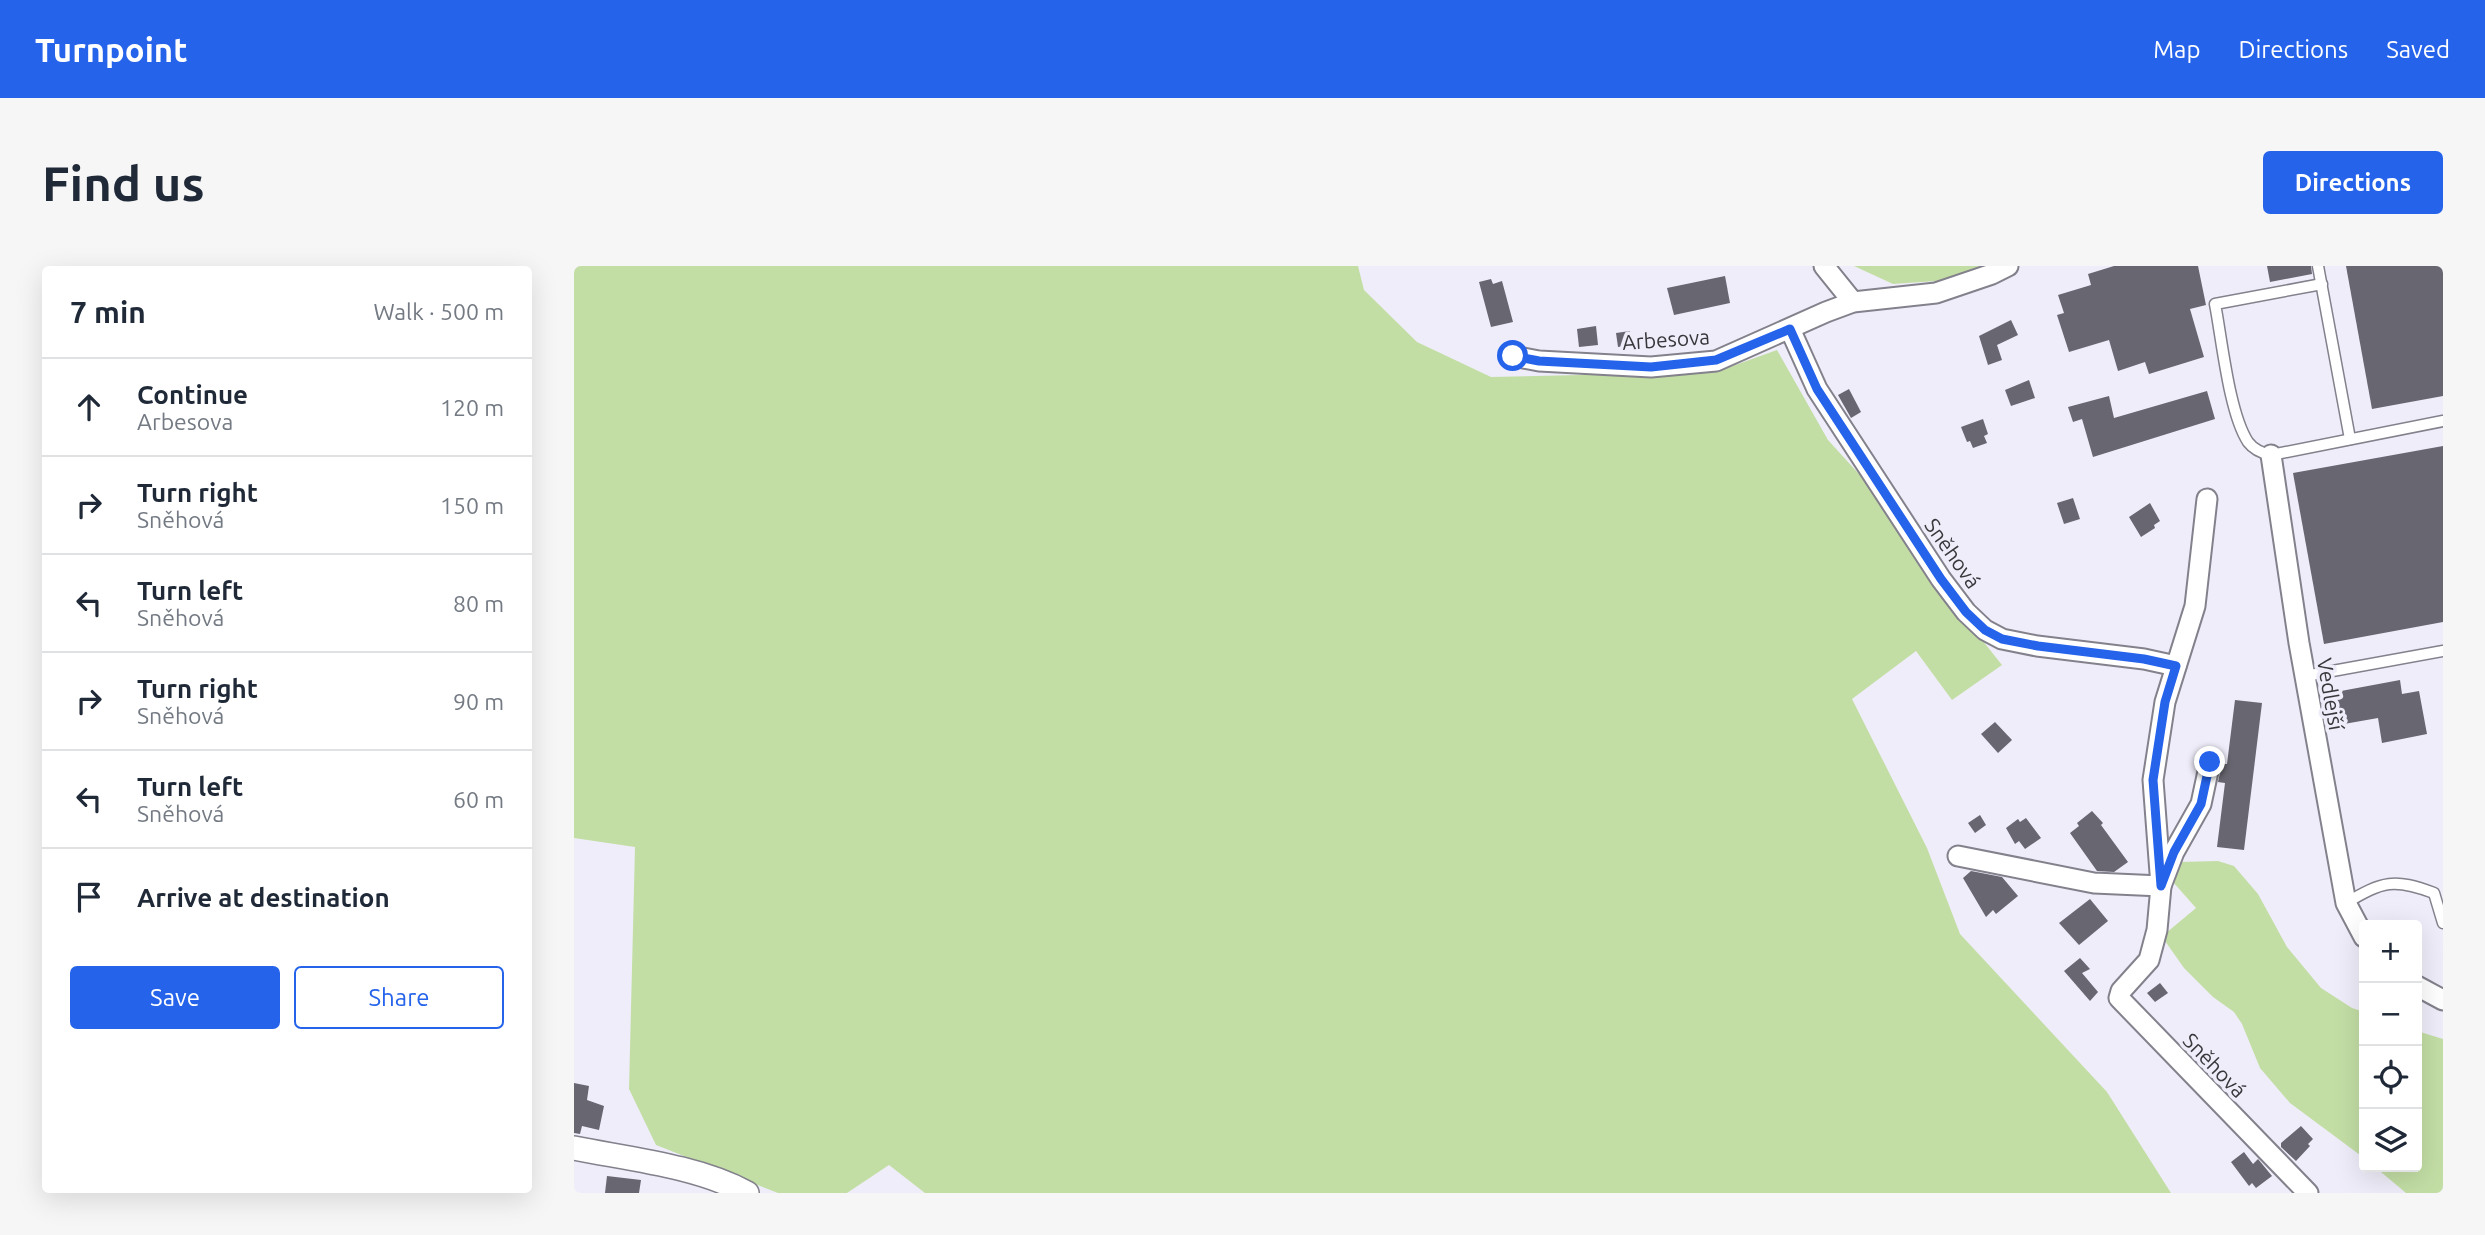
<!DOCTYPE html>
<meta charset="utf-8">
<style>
body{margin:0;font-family:Ubuntu,sans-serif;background:#f6f6f7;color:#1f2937}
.controls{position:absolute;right:21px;bottom:21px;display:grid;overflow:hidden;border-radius:7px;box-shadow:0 7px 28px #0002}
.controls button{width:63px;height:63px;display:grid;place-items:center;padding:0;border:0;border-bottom:2px solid #e0e1e3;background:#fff;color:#1f2937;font:35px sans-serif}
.stop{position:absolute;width:21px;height:21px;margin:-16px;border:5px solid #2563eb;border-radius:50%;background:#fff}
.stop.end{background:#2563eb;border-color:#fff;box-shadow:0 2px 7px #0008}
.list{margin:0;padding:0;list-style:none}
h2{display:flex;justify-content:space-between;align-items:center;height:91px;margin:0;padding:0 28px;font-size:30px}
h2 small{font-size:23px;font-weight:400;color:#747a83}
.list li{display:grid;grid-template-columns:46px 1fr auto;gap:21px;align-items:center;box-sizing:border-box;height:98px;padding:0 28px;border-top:2px solid #e0e1e3}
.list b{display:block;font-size:26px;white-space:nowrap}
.list p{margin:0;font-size:23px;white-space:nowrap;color:#747a83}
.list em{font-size:23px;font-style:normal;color:#747a83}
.actions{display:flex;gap:14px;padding:21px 28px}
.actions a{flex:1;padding:16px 0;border:2px solid #2563eb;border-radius:7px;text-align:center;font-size:24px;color:#2563eb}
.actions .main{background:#2563eb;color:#fff}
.icon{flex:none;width:38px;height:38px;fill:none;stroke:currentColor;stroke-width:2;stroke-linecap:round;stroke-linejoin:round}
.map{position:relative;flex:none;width:1869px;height:927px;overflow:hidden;border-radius:7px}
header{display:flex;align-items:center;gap:42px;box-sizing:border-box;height:98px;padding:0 35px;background:#2563eb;color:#fff}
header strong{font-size:33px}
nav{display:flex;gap:38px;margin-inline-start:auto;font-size:24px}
.intro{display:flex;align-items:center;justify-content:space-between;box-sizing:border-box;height:168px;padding:0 42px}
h1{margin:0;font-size:49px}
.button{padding:18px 32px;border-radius:7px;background:#2563eb;color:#fff;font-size:24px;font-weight:700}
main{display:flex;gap:42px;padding:0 42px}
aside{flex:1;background:#fff;border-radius:7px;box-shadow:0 7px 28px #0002}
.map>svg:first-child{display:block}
</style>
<header>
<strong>Turnpoint</strong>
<nav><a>Map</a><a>Directions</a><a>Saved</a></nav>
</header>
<div class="intro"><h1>Find us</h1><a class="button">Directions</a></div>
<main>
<aside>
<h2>7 min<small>Walk · 500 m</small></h2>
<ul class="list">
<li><svg class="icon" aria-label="ahead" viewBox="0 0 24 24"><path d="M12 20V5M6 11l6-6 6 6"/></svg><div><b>Continue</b><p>Arbesova</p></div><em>120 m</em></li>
<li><svg class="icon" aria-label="right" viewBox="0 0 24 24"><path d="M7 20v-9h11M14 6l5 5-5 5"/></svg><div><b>Turn right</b><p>Sněhová</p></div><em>150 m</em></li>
<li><svg class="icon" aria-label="left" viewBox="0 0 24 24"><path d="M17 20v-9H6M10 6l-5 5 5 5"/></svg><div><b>Turn left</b><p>Sněhová</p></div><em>80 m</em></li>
<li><svg class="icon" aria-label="right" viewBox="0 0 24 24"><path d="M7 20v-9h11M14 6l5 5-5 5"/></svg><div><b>Turn right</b><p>Sněhová</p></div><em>90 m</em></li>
<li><svg class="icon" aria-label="left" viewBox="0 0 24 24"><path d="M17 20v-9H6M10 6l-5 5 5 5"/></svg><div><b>Turn left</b><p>Sněhová</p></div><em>60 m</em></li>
<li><svg class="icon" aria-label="arrive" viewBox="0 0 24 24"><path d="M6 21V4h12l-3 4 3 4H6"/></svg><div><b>Arrive at destination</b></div></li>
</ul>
<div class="actions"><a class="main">Save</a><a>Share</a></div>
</aside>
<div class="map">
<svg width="1869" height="927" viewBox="0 0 1869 927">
<rect width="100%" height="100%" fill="#efedf9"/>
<!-- green -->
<g fill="#c3dea5">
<polygon points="0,0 784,0 790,24 843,76 917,111 1142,106 1203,84 1254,174 1295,219 1358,311 1428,399 1378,434 1342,385 1278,433 1353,582 1386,668 1533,826 1597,927 351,927 315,899 273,927 204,927 82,879 55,823 61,581 0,572"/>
<polygon points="1280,0 1414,0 1376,14 1319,18"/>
<polygon points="1644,595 1660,600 1684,628 1713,681 1747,722 1778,742 1790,746 1790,892 1716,837 1686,802 1668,758 1660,746 1639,731 1610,702 1591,675 1592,667 1622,642 1599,616 1605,596"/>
<polygon points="1843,765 1869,773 1869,927 1832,927 1801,901 1843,901"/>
</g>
<!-- building -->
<g fill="#686670">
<polygon points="1540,0 1624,0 1632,39 1616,43 1630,91 1575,108 1571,96 1544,105 1535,74 1495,86 1483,49 1490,47 1484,29 1517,19 1514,8"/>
<polygon points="1693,0 1737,0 1738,8 1696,16"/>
<polygon points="1772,0 1869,0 1869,130 1798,143"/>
<polygon points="1151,10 1156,37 1100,49 1093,22"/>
<polygon points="917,13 919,18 928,15 939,56 917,61 905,16"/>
<polygon points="1437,54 1444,69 1423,79 1428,94 1414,99 1405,70"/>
<polygon points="1022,60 1024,79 1005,81 1003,63"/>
<polygon points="1056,65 1058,79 1044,81 1042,67"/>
<polygon points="1455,114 1461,132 1437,140 1431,124"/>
<polygon points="1275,123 1287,146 1277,152 1264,129"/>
<polygon points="1633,125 1641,153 1519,191 1508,153 1499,156 1494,141 1535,130 1540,152"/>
<polygon points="1409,153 1414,168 1410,170 1413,177 1399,182 1396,175 1393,176 1387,161"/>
<polygon points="1869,180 1869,356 1750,378 1719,207"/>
<polygon points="1499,232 1506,253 1490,258 1483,237"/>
<polygon points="1576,237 1586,255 1580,259 1581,262 1567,271 1555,251"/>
<polygon points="1826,414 1828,428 1845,425 1853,468 1808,477 1804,452 1753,461 1746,423 1759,421 1759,423 1766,422 1767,425"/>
<polygon points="1661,434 1688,437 1670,584 1643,581 1651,517 1644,516 1648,498 1653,498"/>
<polygon points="1421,456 1438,474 1424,487 1407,468"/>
<polygon points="1518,545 1529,557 1527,559 1554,596 1540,606 1523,605 1496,567 1505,560 1503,557"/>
<polygon points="1406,549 1412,559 1401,567 1394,557"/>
<polygon points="1452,552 1467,572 1451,583 1445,575 1441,578 1432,562 1444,553 1446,556"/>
<polygon points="1397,605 1428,611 1444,630 1422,648 1419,644 1412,651 1389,612"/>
<polygon points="1516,633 1534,655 1505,679 1485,657"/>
<polygon points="1506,692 1516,703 1508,707 1524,726 1516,735 1490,705"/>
<polygon points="1586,717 1594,727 1581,736 1573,727"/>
<polygon points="0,817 15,820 13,834 30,840 25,864 8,860 6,868 0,867"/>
<polygon points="1727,860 1739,873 1734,878 1736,880 1722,895 1707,881 1707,877"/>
<polygon points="1670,886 1679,898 1684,893 1698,910 1682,922 1678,917 1675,920 1657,896"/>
<polygon points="33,910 67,914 65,927 31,927"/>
</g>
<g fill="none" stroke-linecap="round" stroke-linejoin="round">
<!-- service casing -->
<g stroke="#83818c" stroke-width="13">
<g id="service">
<polyline points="1744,0 1776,173"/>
<path d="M 1748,18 L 1641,38 C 1648,74 1655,147 1674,176 C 1680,184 1687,187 1697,189 L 1869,155"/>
<polyline points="1731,410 1869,385"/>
<path d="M 1772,637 C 1809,615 1820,612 1860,627 L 1869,657"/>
</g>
</g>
<!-- minor casing -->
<g stroke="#83818c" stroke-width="23">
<g id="minor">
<polyline points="1250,0 1279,36"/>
<polyline points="1216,63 1243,123 1367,313 1392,346 1411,364 1428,373 1463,380 1570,393 1602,400"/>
<polyline points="939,90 965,95 1077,101 1142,95 1252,46 1279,36 1362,27 1418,8 1434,0"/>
<polyline points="1697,189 1725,377 1772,637 1790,671"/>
<polyline points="1633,233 1621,340 1591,436 1579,514 1587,620 1583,664 1575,694 1547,725 1545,732 1734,927"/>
<polyline points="1384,590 1520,617 1587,620 1600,586 1627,538 1636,496"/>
<polyline points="1843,720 1869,734"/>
</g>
</g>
<!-- tertiary casing -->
<g stroke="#83818c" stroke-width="26">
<path id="tertiary" d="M 0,882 C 55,893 123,900 173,927"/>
</g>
<!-- service -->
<use href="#service" stroke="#fff" stroke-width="10"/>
<!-- minor -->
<use href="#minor" stroke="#fff" stroke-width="19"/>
<!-- tertiary -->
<use href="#tertiary" stroke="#fff" stroke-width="23"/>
</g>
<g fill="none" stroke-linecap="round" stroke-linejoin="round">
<!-- route -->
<polyline stroke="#2563eb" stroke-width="9" points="939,90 965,95 1077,101 1142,94 1216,63 1243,123 1367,313 1392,346 1411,364 1428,373 1464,380 1570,393 1602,400 1591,436 1579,514 1587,620 1600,586 1627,538 1636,496"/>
</g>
<g text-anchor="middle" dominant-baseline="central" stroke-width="7" stroke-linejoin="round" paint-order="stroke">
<!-- street labels -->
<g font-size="21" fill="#38383c" stroke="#efedf9">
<text transform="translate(1092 73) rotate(-4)">Arbesova</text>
<text transform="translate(1379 287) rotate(55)">Sněhová</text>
<text transform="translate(1757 428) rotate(80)">Vedlejší</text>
<text transform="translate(1641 799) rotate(46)">Sněhová</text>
</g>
</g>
</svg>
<div class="controls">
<button>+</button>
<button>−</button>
<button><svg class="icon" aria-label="locate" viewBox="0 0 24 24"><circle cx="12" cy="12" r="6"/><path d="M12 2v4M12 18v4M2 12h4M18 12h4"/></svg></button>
<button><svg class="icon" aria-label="layers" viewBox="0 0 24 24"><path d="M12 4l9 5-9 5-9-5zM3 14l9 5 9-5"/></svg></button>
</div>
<div class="stop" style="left:939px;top:90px"></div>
<div class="stop end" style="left:1636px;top:496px"></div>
</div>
</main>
